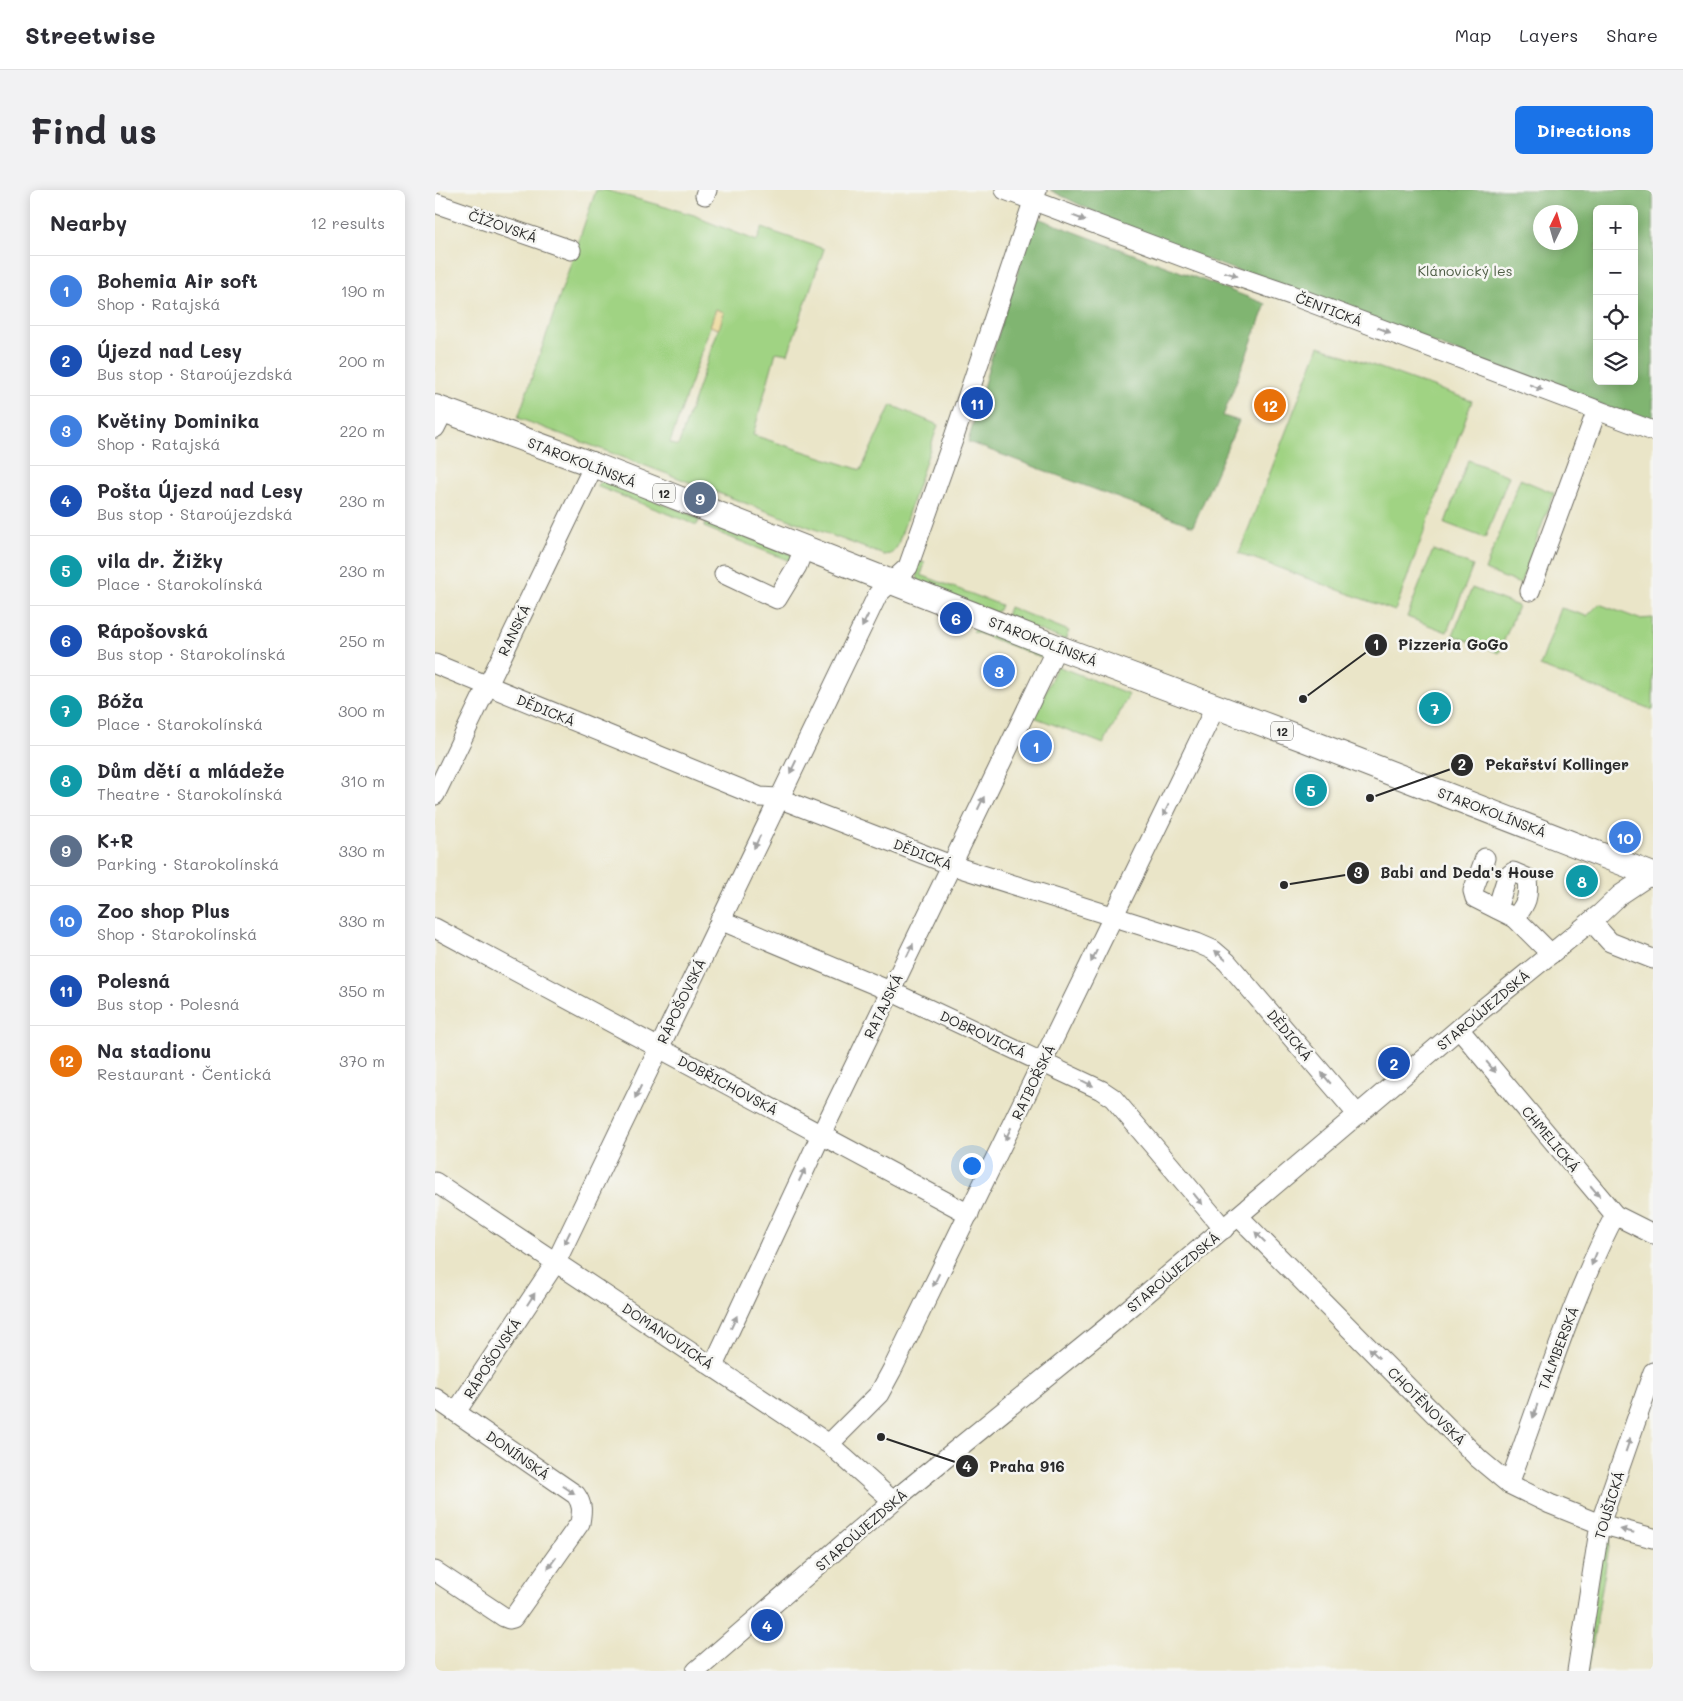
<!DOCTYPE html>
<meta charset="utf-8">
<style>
body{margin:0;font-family:Mali,sans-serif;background:#f2f2f3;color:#2b2b33}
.controls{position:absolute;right:15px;top:15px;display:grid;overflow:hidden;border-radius:8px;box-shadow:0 2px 12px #0003}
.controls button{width:45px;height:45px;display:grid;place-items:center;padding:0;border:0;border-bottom:1px solid #e1e1e2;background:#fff;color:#2b2b33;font:25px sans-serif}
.compass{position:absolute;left:1098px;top:15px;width:45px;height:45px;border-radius:50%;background:#fff;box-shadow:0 2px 12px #0003;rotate:5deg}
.you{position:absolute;left:536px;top:975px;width:18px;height:18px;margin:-12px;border:4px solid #fff;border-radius:50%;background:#1a73e8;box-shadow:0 0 0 8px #1a73e833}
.badge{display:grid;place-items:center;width:32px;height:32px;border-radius:50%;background:#1a73e8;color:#fff;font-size:16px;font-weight:700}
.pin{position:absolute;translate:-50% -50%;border:2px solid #fff;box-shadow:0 1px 5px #0006}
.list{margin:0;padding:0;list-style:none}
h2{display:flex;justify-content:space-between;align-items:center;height:65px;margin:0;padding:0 20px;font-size:21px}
h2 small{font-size:16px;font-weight:400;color:#7c7c81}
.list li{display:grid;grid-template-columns:32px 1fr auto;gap:15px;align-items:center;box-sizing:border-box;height:70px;padding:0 20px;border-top:1px solid #e1e1e2}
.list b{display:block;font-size:19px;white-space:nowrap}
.list p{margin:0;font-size:16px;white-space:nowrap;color:#7c7c81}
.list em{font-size:16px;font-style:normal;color:#7c7c81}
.icon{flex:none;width:28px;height:28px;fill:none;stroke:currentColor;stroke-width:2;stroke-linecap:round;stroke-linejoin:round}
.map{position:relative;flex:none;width:1218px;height:1481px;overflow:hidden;border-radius:8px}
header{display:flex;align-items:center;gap:30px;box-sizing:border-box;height:70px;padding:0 25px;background:#fff;border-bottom:1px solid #e1e1e2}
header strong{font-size:24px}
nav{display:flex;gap:28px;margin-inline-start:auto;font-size:18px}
.intro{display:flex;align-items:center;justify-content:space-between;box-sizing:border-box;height:120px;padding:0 30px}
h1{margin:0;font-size:35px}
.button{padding:12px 22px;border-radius:8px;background:#1a73e8;color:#fff;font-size:18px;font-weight:700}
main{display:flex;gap:30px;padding:0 30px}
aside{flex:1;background:#fff;border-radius:8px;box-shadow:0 2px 12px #0003}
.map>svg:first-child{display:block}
</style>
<header>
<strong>Streetwise</strong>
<nav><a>Map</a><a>Layers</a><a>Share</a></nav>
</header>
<div class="intro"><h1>Find us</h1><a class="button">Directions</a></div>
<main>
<aside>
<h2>Nearby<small>12 results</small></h2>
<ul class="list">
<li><span class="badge" style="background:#3f7fe0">1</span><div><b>Bohemia Air soft</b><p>Shop · Ratajská</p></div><em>190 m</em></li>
<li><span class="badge" style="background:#1a4fb4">2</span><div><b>Újezd nad Lesy</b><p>Bus stop · Staroújezdská</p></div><em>200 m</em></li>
<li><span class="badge" style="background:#3f7fe0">3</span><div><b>Květiny Dominika</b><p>Shop · Ratajská</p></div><em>220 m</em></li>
<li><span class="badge" style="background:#1a4fb4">4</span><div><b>Pošta Újezd nad Lesy</b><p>Bus stop · Staroújezdská</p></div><em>230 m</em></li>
<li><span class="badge" style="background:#0f9aa8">5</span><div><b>vila dr. Žižky</b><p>Place · Starokolínská</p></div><em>230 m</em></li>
<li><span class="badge" style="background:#1a4fb4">6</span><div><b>Rápošovská</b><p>Bus stop · Starokolínská</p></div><em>250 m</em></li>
<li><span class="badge" style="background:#0f9aa8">7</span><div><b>Bóža</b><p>Place · Starokolínská</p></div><em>300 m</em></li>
<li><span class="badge" style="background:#0f9aa8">8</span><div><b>Dům dětí a mládeže</b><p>Theatre · Starokolínská</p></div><em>310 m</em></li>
<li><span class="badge" style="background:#5c6f8a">9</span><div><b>K+R</b><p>Parking · Starokolínská</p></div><em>330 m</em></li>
<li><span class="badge" style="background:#3f7fe0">10</span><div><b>Zoo shop Plus</b><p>Shop · Starokolínská</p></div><em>330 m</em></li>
<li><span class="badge" style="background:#1a4fb4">11</span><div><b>Polesná</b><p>Bus stop · Polesná</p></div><em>350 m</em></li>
<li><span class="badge" style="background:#e8710a">12</span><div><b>Na stadionu</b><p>Restaurant · Čentická</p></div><em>370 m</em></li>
</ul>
</aside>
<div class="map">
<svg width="1218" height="1481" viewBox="0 0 1218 1481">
<rect width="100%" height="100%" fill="#f6f6f2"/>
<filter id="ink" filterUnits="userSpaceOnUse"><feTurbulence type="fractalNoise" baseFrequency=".02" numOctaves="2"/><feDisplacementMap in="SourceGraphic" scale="10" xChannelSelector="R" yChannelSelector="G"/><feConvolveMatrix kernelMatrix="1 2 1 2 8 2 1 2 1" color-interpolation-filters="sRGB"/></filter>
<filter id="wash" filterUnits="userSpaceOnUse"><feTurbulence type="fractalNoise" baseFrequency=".0096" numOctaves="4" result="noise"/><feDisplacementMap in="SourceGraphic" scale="20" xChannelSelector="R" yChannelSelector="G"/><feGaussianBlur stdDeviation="1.12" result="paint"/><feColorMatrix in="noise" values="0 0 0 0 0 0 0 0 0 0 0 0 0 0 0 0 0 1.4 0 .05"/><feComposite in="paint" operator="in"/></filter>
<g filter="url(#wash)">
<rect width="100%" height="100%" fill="#eae5c8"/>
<!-- green -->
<g fill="#a0d383" stroke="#667f57" fill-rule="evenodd">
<path d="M 161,0 L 170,0 L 259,25 L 271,31 L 322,51 L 327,38 L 389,59 L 353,164 L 341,162 L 318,245 L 426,280 L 456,215 L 503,235 L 462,357 L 456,364 L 449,365 L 83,228 ZM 281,119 L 289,123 L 243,256 L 235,253 Z"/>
<polygon points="884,156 1037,211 960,421 804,363"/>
<polygon points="1033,270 1074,286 1050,348 1010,333"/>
<polygon points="1085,289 1119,303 1085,394 1050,380"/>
<polygon points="168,291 265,328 262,335 161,296"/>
<polygon points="272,331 358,365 355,371 269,337"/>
<polygon points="998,360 1038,376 1012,442 972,427"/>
<polygon points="484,371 490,373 486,385 566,415 564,420 560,423 483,392 482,382"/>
<polygon points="1037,398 1083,416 1064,463 1018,445"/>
<polygon points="1164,414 1204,429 1218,428 1218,520 1105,476 1126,418 1152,426"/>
<polygon points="574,417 634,441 630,450 572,428 572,423"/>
<polygon points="542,437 605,458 608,468 538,441"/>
<polygon points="622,476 694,504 669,554 599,527"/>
<polygon points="1170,1345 1176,1345 1153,1481 1148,1481"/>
</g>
<!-- forest -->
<g fill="#80b571" stroke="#56704e" fill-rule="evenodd">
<path d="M 615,0 L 1218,0 L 1218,234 L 708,46 ZM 1162,19 L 1199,19 L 1199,191 L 1162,191 ZM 1106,22 L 1136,22 L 1136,52 L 1106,52 Z"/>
<polygon points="600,27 831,114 788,226 804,231 758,336 533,252 560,155"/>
</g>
<!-- sand -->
<polygon fill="#eeda9e" stroke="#8c8264" points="281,119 289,122 284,139 275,136"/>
</g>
<g filter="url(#ink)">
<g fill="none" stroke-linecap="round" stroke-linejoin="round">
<!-- minor casing -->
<g stroke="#6e6c62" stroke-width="21">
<g id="minor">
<polyline points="570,0 780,79 856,105 1218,241"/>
<polyline points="270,5 272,0"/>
<polyline points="0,13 136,60"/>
<polyline points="0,238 9,220"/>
<polyline points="289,384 342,409 362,376 369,358"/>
<polyline points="1095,401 1162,220"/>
<polyline points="0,474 325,607 343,608 516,675 762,753 778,760 792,772 923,925"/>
<polyline points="0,605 159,275"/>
<polyline points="1050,668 1038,701 1040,708 1080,728 1116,764"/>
<path d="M 1062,719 L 1072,687 L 1078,682 L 1092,688 C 1094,707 1092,713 1080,728"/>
<polyline points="285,730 455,801 666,900 678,908 789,1039"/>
<polyline points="1156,731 1175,752 1218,769"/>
<polyline points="0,738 534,1024"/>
<polyline points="1024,839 1180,1025 1218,1044"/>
<polyline points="0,992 394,1254 458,1311"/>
<polyline points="804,1027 1044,1269 1074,1294 1115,1314 1165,1334 1218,1348"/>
<polyline points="278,1176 386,945 622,457"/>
<path d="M 0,1208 L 141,1305 C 148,1315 147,1321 145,1333 L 78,1428 L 74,1429 L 69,1427 L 0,1381"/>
<polyline points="21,1222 121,1072 443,404 473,377 518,250 602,0"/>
<polyline points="394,1254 444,1204 457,1180 781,516"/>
<path d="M 1074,1294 C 1108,1204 1135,1111 1180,1025"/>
<polyline points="261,1481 458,1311 671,1138 1033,831 1165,724 1185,705 1218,683"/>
<polyline points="1142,1481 1165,1334 1218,1182"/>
</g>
</g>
<!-- major casing -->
<g stroke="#6e6c62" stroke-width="26">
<polyline id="major" points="0,217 159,275 622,457 868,549 1218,685"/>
</g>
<!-- minor -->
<use href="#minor" stroke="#fff" stroke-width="19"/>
<!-- major -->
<use href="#major" stroke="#fff" stroke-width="24"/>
</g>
<!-- one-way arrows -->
<defs><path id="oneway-solid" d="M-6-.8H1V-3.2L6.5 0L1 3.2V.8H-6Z" transform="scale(1.25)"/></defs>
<g fill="#a0a0a0">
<use href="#oneway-solid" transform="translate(644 28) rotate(21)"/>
<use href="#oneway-solid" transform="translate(796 84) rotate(17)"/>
<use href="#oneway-solid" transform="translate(949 140) rotate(21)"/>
<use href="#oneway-solid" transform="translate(1101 197) rotate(21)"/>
<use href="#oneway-solid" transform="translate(430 431) rotate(116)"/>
<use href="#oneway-solid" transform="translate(358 577) rotate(116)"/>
<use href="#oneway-solid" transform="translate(546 613) rotate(-64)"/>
<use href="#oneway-solid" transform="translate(731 620) rotate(116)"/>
<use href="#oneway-solid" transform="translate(322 652) rotate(116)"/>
<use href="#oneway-solid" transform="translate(475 760) rotate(-64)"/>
<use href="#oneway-solid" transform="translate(785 765) rotate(-139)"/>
<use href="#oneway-solid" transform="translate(659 766) rotate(116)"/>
<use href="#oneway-solid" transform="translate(1056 877) rotate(50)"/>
<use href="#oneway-solid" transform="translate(891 888) rotate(-130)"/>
<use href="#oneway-solid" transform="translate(652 893) rotate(26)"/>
<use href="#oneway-solid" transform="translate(203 902) rotate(116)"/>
<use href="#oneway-solid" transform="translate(573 944) rotate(116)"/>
<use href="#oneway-solid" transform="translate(367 985) rotate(-65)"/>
<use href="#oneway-solid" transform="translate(1160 1001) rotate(50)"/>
<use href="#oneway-solid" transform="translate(763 1009) rotate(50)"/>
<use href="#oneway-solid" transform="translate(825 1047) rotate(-135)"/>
<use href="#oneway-solid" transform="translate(132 1048) rotate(116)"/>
<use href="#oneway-solid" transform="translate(1159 1069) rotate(112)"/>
<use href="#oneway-solid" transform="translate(501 1090) rotate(116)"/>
<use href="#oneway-solid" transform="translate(96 1109) rotate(-57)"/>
<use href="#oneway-solid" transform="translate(299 1132) rotate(-65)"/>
<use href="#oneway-solid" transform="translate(939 1163) rotate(-135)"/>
<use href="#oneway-solid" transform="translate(1100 1221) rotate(109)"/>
<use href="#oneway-solid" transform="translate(1193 1255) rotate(-71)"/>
<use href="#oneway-solid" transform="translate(134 1300) rotate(35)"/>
<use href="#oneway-solid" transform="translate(1192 1341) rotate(-166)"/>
<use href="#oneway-solid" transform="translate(117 1373) rotate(125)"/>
</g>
</g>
<g text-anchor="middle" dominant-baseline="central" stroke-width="5" stroke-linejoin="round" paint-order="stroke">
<!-- shield labels -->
<g fill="#f6f6f2" stroke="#686867" stroke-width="1">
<rect x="218" y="293.5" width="22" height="19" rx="4"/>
<rect x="836" y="531.5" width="22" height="19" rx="4"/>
</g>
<g font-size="12" font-weight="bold" fill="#2b2b2b">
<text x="229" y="303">12</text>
<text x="847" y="541">12</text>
</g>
<!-- street labels -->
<g font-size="14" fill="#2b2b2b" stroke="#f6f6f2">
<text transform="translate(68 36) rotate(19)">ČÍŽOVSKÁ</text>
<text transform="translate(894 119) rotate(21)">ČENTICKÁ</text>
<text transform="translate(147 272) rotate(21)">STAROKOLÍNSKÁ</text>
<text transform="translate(79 440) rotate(-64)">RANSKÁ</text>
<text transform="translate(608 451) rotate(21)">STAROKOLÍNSKÁ</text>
<text transform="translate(111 520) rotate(22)">DĚDICKÁ</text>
<text transform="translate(1057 622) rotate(21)">STAROKOLÍNSKÁ</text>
<text transform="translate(488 664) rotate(21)">DĚDICKÁ</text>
<text transform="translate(246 811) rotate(-64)">RÁPOŠOVSKÁ</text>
<text transform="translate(448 816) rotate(-64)">RATAJSKÁ</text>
<text transform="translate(1048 820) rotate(-40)">STAROÚJEZDSKÁ</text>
<text transform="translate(548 844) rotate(25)">DOBROVICKÁ</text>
<text transform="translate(855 845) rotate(50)">DĚDICKÁ</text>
<text transform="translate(598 892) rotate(-64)">RATBOŘSKÁ</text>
<text transform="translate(293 895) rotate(28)">DOBŘICHOVSKÁ</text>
<text transform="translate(1116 949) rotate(50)">CHMELICKÁ</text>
<text transform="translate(738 1082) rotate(-40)">STAROÚJEZDSKÁ</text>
<text transform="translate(233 1146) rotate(34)">DOMANOVICKÁ</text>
<text transform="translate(1123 1158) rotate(-69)">TALMBERSKÁ</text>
<text transform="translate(57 1168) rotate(-57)">RÁPOŠOVSKÁ</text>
<text transform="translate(992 1216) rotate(45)">CHOTĚNOVSKÁ</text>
<text transform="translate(83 1265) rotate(35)">DONÍNSKÁ</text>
<text transform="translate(1174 1315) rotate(-73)">TOUŠICKÁ</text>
<text transform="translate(426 1340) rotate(-41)">STAROÚJEZDSKÁ</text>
</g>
<!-- park labels -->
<g font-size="14" fill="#4e5d45" stroke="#f6f6f2">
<text x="1030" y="80">Klánovický les</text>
</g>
</g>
<!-- callouts -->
<path fill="none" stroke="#2b2b2b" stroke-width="2" d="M868 509L941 455M935 608L1027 575M849 695L923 683M446 1247L532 1276"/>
<g fill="#2b2b2b" stroke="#f6f6f2" stroke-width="2">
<circle cx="868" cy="509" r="5"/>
<circle cx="935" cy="608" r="5"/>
<circle cx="849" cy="695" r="5"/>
<circle cx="446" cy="1247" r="5"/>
<circle cx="941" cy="455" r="12"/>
<circle cx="1027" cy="575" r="12"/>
<circle cx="923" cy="683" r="12"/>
<circle cx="532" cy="1276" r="12"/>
</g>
<g font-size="15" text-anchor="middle" font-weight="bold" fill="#fff">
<text x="941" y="460">1</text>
<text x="1027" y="580">2</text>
<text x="923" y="688">3</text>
<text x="532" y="1282">4</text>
</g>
<g font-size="15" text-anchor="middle" font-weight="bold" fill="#2b2b2b" stroke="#f6f6f2" stroke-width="5" stroke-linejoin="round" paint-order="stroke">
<text x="1018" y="460">Pizzeria GoGo</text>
<text x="1122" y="580">Pekařství Kollinger</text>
<text x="1032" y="688">Babi and Deda's House</text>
<text x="592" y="1282">Praha 916</text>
</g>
</svg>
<div class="controls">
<button>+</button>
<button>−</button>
<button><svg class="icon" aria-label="locate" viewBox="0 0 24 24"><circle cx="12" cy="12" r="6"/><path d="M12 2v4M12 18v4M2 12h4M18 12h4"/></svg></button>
<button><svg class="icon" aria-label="layers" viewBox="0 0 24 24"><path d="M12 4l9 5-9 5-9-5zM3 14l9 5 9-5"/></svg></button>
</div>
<svg class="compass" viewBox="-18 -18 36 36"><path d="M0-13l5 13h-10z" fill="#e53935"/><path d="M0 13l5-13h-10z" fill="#7c7c81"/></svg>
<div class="you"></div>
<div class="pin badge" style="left:601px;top:556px;background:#3f7fe0">1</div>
<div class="pin badge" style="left:959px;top:873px;background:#1a4fb4">2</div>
<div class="pin badge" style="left:564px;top:481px;background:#3f7fe0">3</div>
<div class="pin badge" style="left:332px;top:1435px;background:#1a4fb4">4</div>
<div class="pin badge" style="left:876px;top:600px;background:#0f9aa8">5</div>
<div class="pin badge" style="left:521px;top:428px;background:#1a4fb4">6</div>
<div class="pin badge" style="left:1000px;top:518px;background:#0f9aa8">7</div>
<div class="pin badge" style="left:1147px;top:691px;background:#0f9aa8">8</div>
<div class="pin badge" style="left:265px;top:308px;background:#5c6f8a">9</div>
<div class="pin badge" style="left:1190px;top:647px;background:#3f7fe0">10</div>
<div class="pin badge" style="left:542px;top:213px;background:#1a4fb4">11</div>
<div class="pin badge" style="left:835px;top:215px;background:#e8710a">12</div>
</div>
</main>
